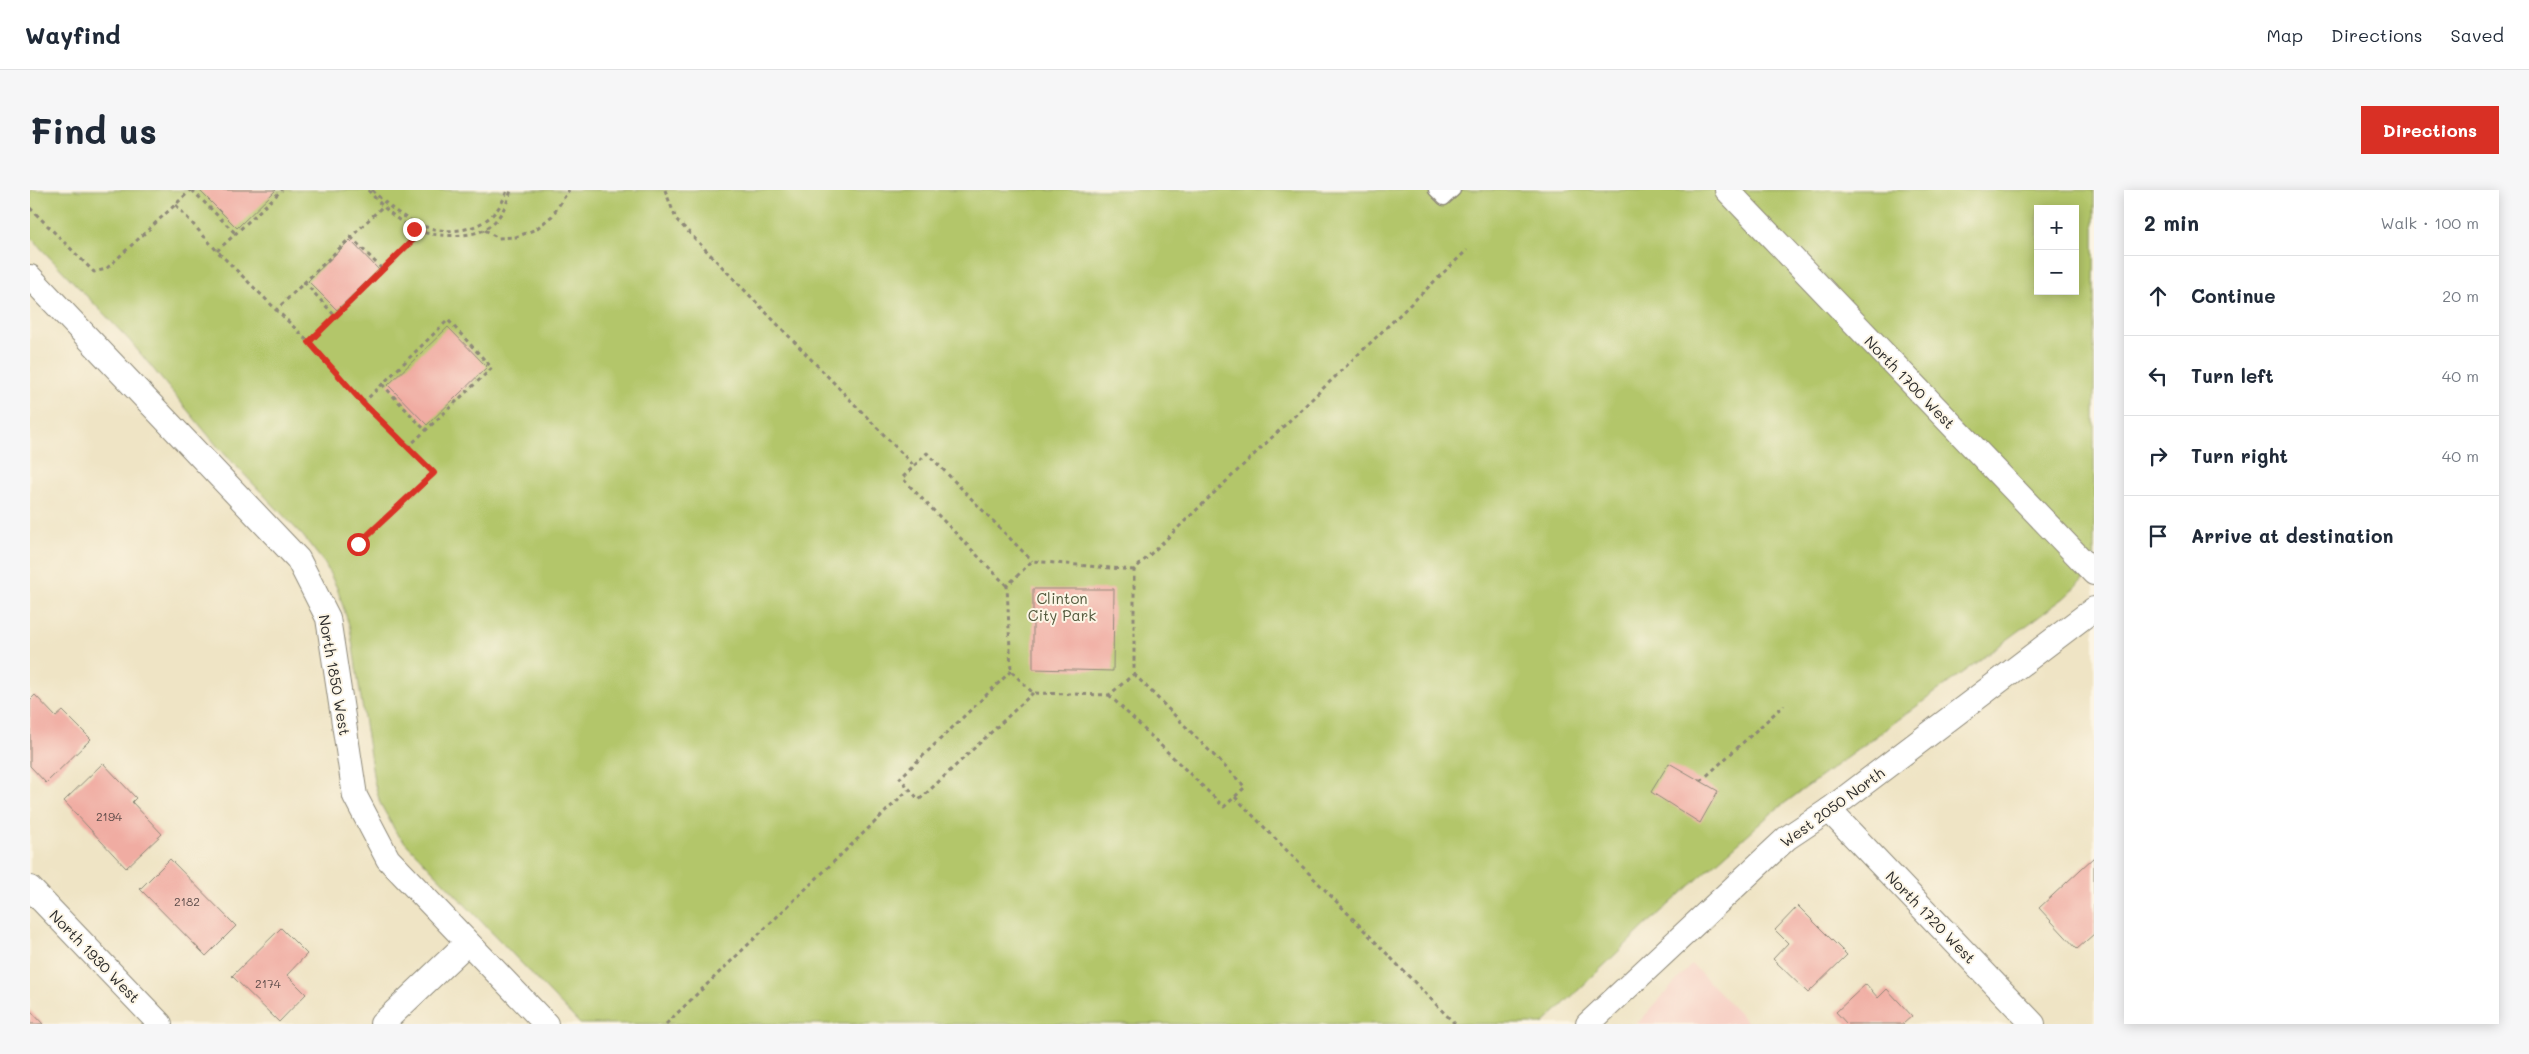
<!DOCTYPE html>
<meta charset="utf-8">
<style>
body{margin:0;font-family:Mali,sans-serif;background:#f6f6f7;color:#1f2937}
.controls{position:absolute;right:15px;top:15px;display:grid;overflow:hidden;border-radius:0px;box-shadow:0 2px 12px #0003}
.controls button{width:45px;height:45px;display:grid;place-items:center;padding:0;border:0;border-bottom:1px solid #e0e1e3;background:#fff;color:#1f2937;font:25px sans-serif}
.stop{position:absolute;width:15px;height:15px;margin:-11px;border:4px solid #d93025;border-radius:50%;background:#fff}
.stop.end{background:#d93025;border-color:#fff;box-shadow:0 1px 5px #0008}
.list{margin:0;padding:0;list-style:none}
h2{display:flex;justify-content:space-between;align-items:center;height:65px;margin:0;padding:0 20px;font-size:21px}
h2 small{font-size:16px;font-weight:400;color:#747a83}
.list li{display:grid;grid-template-columns:32px 1fr auto;gap:15px;align-items:center;box-sizing:border-box;height:80px;padding:0 20px;border-top:1px solid #e0e1e3}
.list b{display:block;font-size:19px;white-space:nowrap}
.list em{font-size:16px;font-style:normal;color:#747a83}
.icon{flex:none;width:28px;height:28px;fill:none;stroke:currentColor;stroke-width:2;stroke-linecap:round;stroke-linejoin:round}
.map{position:relative;flex:none;width:2064px;height:834px;overflow:hidden;border-radius:0px}
header{display:flex;align-items:center;gap:30px;box-sizing:border-box;height:70px;padding:0 25px;background:#fff;border-bottom:1px solid #e0e1e3}
header strong{font-size:24px}
nav{display:flex;gap:28px;margin-inline-start:auto;font-size:18px}
.intro{display:flex;align-items:center;justify-content:space-between;box-sizing:border-box;height:120px;padding:0 30px}
h1{margin:0;font-size:35px}
.button{padding:12px 22px;border-radius:0px;background:#d93025;color:#fff;font-size:18px;font-weight:700}
main{display:flex;gap:30px;padding:0 30px}
aside{flex:1;background:#fff;border-radius:0px;box-shadow:0 2px 12px #0003}
.map>svg:first-child{display:block}
</style>
<header>
<strong>Wayfind</strong>
<nav><a>Map</a><a>Directions</a><a>Saved</a></nav>
</header>
<div class="intro"><h1>Find us</h1><a class="button">Directions</a></div>
<main>
<div class="map">
<svg width="2064" height="834" viewBox="0 0 2064 834">
<rect width="100%" height="100%" fill="#fcf5e5"/>
<filter id="ink" filterUnits="userSpaceOnUse"><feTurbulence type="fractalNoise" baseFrequency=".02" numOctaves="2"/><feDisplacementMap in="SourceGraphic" scale="10" xChannelSelector="R" yChannelSelector="G"/><feConvolveMatrix kernelMatrix="1 2 1 2 8 2 1 2 1" color-interpolation-filters="sRGB"/></filter>
<filter id="wash" filterUnits="userSpaceOnUse"><feTurbulence type="fractalNoise" baseFrequency=".0096" numOctaves="4" result="noise"/><feDisplacementMap in="SourceGraphic" scale="20" xChannelSelector="R" yChannelSelector="G"/><feGaussianBlur stdDeviation="1.12" result="paint"/><feColorMatrix in="noise" values="0 0 0 0 0 0 0 0 0 0 0 0 0 0 0 0 0 1.4 0 .05"/><feComposite in="paint" operator="in"/></filter>
<g filter="url(#wash)">
<rect width="100%" height="100%" fill="#efe4c5"/>
<!-- built -->
<polygon fill="#f7d1c6" points="1662,774 1719,834 1607,834"/>
<!-- green -->
<path fill="#b3c66a" stroke="#6f784a" fill-rule="evenodd" d="M 0,0 L 2064,0 L 2064,379 L 2034,408 L 1744,621 L 1615,736 L 1513,834 L 550,834 L 367,644 L 350,613 L 344,591 L 320,438 L 307,398 L 295,374 L 273,346 L 188,257 L 100,151 L 0,47 ZM 2008,19 L 2045,19 L 2045,101 L 2008,101 Z"/>
<g id="blocks">
<!-- building -->
<g fill="#f0aca2">
<polygon points="169,0 246,0 207,38"/>
<polygon points="320,50 349,80 307,120 278,91"/>
<polygon points="418,137 457,177 397,235 358,195"/>
<polygon points="1003,399 1084,399 1083,481 1003,479"/>
<polygon points="5,505 26,527 33,521 61,549 16,593 0,576 0,510"/>
<polygon points="73,573 106,608 102,612 132,644 96,678 34,611"/>
<polygon points="1639,573 1688,601 1670,633 1621,602"/>
<polygon points="2064,667 2064,744 2047,759 2009,718"/>
<polygon points="140,669 206,736 176,766 110,699"/>
<polygon points="1768,716 1817,765 1778,803 1743,769 1758,753 1745,740"/>
<polygon points="251,738 277,764 257,785 276,804 249,832 202,786"/>
<polygon points="1836,794 1848,808 1857,799 1882,826 1873,834 1817,834 1806,822"/>
<polygon points="0,820 13,834 0,834"/>
</g>
</g>
</g>
<g filter="url(#ink)">
<use href="#blocks" fill-opacity="0" stroke="#8d8878" stroke-width="1"/>
<g fill="none" stroke-linecap="round" stroke-linejoin="round">
<!-- lane casing -->
<g stroke="#8d8878" stroke-width="15">
<polyline id="lane" points="1405,0 1414,9 1424,0"/>
</g>
<!-- street casing -->
<g stroke="#8d8878" stroke-width="26">
<g id="street">
<polyline points="1697,0 2064,383"/>
<polyline points="0,87 268,369 298,428 325,606 358,669 516,834"/>
<polyline points="1799,620 2003,834"/>
<polyline points="0,698 130,834"/>
<polyline points="352,834 437,753"/>
<polyline points="1558,834 1757,648 1799,620 2064,419"/>
</g>
</g>
<!-- path -->
<g stroke="#8d8878" stroke-width="3" stroke-dasharray="4 4" stroke-linecap="butt">
<polyline points="162,0 206,44"/>
<path d="M 338,0 C 351,15 364,28 381,38 C 398,47 441,49 457,38 C 470,29 477,15 481,0"/>
<path d="M 342,0 C 354,12 366,23 382,31 C 417,50 465,42 477,0"/>
<polyline points="635,0 646,29 884,276"/>
<polyline points="146,15 187,61 279,152 333,213 404,283 328,354"/>
<polyline points="0,18 64,82 76,79 161,0"/>
<polyline points="455,40 468,48 486,47 506,39 522,26 539,0"/>
<polyline points="321,47 353,80"/>
<polyline points="187,61 252,0"/>
<polyline points="274,92 306,127"/>
<polyline points="245,121 353,16"/>
<polyline points="279,152 392,42"/>
<polyline points="352,194 395,240"/>
<polyline points="333,213 418,130 462,178 378,257"/>
<polyline points="1104,380 1002,371 977,396 981,481 1003,503 1079,505 1104,484 1104,380 1437,60"/>
<polyline points="977,396 872,288 897,263 1002,371"/>
<polyline points="981,481 870,588 889,610 1003,503"/>
<polyline points="1079,505 1194,617 1215,597 1104,484"/>
<polyline points="1671,591 1754,515"/>
<polyline points="1205,607 1425,834"/>
<polyline points="636,834 878,600"/>
</g>
<!-- lane -->
<use href="#lane" stroke="#fff" stroke-width="12"/>
<!-- street -->
<use href="#street" stroke="#fff" stroke-width="24"/>
</g>
</g>
<g fill="none" stroke-linecap="round" stroke-linejoin="round" filter="url(#ink)">
<!-- route -->
<polyline stroke="#d93025" stroke-width="6" points="328,354 404,283 333,213 279,152 392,41 384,39"/>
</g>
<g text-anchor="middle" dominant-baseline="central" stroke-width="4" stroke-linejoin="round" paint-order="stroke">
<!-- number labels -->
<g font-size="12" fill="#5c4b49">
<text x="79" y="626">2194</text>
<text x="157" y="711">2182</text>
<text x="238" y="793">2174</text>
</g>
<!-- street labels -->
<g font-size="15" fill="#2b2b2b" stroke="#fcf5e5">
<text transform="translate(1880 192) rotate(46)">North 1700 West</text>
<text transform="translate(305 485) rotate(80)">North 1850 West</text>
<text transform="translate(1802 617) rotate(-36)">West 2050 North</text>
<text transform="translate(1901 727) rotate(46)">North 1720 West</text>
<text transform="translate(65 766) rotate(46)">North 1930 West</text>
</g>
<!-- park labels -->
<g font-size="15" fill="#545a3e" stroke="#fcf5e5">
<text x="1032" y="408">Clinton<tspan x="1032" dy="17">City Park</tspan></text>
</g>
</g>
</svg>
<div class="controls">
<button>+</button>
<button>−</button>
</div>
<div class="stop" style="left:328px;top:354px"></div>
<div class="stop end" style="left:384px;top:39px"></div>
</div>
<aside>
<h2>2 min<small>Walk · 100 m</small></h2>
<ul class="list">
<li><svg class="icon" aria-label="ahead" viewBox="0 0 24 24"><path d="M12 20V5M6 11l6-6 6 6"/></svg><div><b>Continue</b></div><em>20 m</em></li>
<li><svg class="icon" aria-label="left" viewBox="0 0 24 24"><path d="M17 20v-9H6M10 6l-5 5 5 5"/></svg><div><b>Turn left</b></div><em>40 m</em></li>
<li><svg class="icon" aria-label="right" viewBox="0 0 24 24"><path d="M7 20v-9h11M14 6l5 5-5 5"/></svg><div><b>Turn right</b></div><em>40 m</em></li>
<li><svg class="icon" aria-label="arrive" viewBox="0 0 24 24"><path d="M6 21V4h12l-3 4 3 4H6"/></svg><div><b>Arrive at destination</b></div></li>
</ul>
</aside>
</main>
